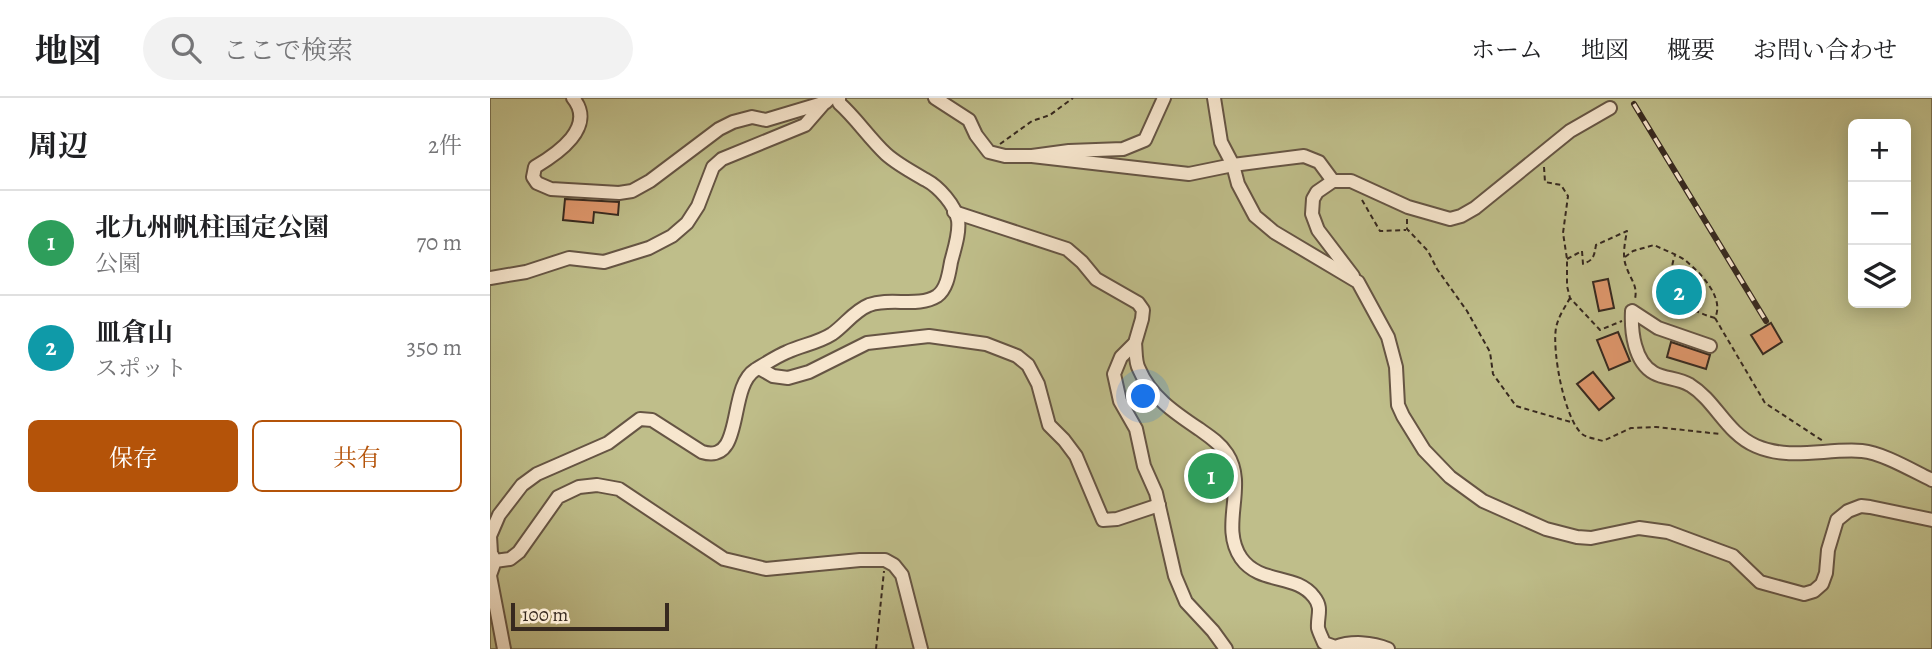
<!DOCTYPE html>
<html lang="ja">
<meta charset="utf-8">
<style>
body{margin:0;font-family:Alegreya,"Noto Serif JP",serif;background:#f2f2f2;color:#202124}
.controls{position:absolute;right:21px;top:21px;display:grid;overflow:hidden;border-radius:10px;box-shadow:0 4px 18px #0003}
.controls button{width:63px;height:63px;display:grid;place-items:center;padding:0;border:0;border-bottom:2px solid #e0e0e0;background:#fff;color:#202124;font:35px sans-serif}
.scale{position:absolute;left:21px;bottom:18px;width:158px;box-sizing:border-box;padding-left:7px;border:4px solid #37291f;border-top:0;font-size:19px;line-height:24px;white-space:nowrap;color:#37291f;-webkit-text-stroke:5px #f7e6ce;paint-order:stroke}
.you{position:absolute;left:654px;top:299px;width:24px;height:24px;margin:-18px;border:5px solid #fff;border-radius:50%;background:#1a73e8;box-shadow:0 0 0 10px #1a73e833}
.badge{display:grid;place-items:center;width:46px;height:46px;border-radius:50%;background:#b45309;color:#fff;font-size:23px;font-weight:700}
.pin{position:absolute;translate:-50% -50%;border:4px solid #fff;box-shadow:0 2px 7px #0006}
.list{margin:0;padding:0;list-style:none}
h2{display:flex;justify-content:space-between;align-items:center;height:91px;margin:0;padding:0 28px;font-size:30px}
h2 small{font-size:23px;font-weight:400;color:#757577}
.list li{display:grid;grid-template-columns:46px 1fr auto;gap:21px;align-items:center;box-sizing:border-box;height:105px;padding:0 28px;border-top:2px solid #e0e0e0}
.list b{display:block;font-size:26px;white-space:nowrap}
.list p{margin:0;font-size:23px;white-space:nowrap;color:#757577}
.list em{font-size:23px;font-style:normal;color:#757577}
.actions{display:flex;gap:14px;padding:21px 28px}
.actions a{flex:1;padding:16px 0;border:2px solid #b45309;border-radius:10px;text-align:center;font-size:24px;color:#b45309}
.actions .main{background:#b45309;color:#fff}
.icon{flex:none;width:38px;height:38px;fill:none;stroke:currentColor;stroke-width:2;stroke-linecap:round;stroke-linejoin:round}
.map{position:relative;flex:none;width:1442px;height:551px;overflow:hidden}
header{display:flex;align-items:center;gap:42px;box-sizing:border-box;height:98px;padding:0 35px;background:#fff;border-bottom:2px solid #e0e0e0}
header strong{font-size:33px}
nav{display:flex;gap:38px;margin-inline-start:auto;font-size:24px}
.search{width:490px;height:63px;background:#f2f2f2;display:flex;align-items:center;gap:18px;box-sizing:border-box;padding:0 24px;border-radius:38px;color:#757577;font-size:26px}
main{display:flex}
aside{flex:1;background:#fff}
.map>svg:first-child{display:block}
</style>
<header>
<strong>地図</strong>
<div class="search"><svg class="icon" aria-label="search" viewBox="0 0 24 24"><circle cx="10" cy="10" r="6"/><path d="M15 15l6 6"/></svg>ここで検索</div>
<nav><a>ホーム</a><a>地図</a><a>概要</a><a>お問い合わせ</a></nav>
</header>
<main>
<aside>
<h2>周辺<small>2件</small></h2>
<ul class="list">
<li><span class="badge" style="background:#2e9e5b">1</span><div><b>北九州帆柱国定公園</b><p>公園</p></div><em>70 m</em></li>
<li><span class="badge" style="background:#0f9aa8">2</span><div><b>皿倉山</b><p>スポット</p></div><em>350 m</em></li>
</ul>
<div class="actions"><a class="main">保存</a><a>共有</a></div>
</aside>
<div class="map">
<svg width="1442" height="551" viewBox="0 0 1442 551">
<rect width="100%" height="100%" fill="#f3d9b3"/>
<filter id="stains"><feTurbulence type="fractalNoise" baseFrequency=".00286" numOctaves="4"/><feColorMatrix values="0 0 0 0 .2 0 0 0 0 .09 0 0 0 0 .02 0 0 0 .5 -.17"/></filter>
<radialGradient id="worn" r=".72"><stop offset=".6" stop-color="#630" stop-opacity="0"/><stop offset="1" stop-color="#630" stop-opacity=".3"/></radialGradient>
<!-- green -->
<path fill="#bfbe8a" stroke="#7b7454" stroke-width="2" fill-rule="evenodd" d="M 0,0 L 1442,0 L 1442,551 L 0,551 ZM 1363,26 L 1416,26 L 1416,205 L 1363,205 Z"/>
<!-- building -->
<g fill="#df976c" stroke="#37291f" stroke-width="2">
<polygon points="75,101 129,104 128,117 104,114 103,125 73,122"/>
<polygon points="1118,181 1124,210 1109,213 1103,184"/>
<polygon points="1281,225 1292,244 1273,256 1261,237"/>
<polygon points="1128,234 1140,263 1119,272 1107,242"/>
<polygon points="1181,244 1220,257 1216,271 1177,259"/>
<polygon points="1103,274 1124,300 1109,312 1087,286"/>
</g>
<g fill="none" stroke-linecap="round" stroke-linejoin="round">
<!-- minor casing -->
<g stroke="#654" stroke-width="16">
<g id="minor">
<path d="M 83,0 C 107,29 67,56 45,69 L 43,79 L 47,85 L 61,91 L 129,95 L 142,93 L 160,83 L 229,31 L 243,24 L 262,19 L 276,22 L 336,4 L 340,0"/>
<polyline points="445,0 479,22 486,37 499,54 515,58 542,58 579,53 633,51 655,42 674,0"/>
<polyline points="724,0 731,44 743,67 748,86 765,118 784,134 868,184 898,239 906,269 908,307 913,318 934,352 960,379 993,403 1056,431 1087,439 1101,440 1149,430 1178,434 1243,458 1270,484 1314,496 1324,493 1332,486 1336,475 1338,452 1347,422 1358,413 1371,408 1380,409 1442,422"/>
<polyline points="542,58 699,76 743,67 814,58 829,64 843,83"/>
<polyline points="464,114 577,151 592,164 606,181 648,205 653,212 652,221 645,245 631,259 624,276 630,303 646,331 654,368 666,395 685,478 696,504 723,533 736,551"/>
<polyline points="863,178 828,132 822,116 823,101 827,94 843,83 861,83 918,109 960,121 971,118 985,110 1080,33 1120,10"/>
<polyline points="0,180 36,174 79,160 114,164 159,150 182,138 197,125 208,108 223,69 232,61 315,27 335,4"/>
<path d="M 645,245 C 646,253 645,264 649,271 C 660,298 685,315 709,331 C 719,338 730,345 737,356 C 758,388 729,428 751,460 C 770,487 806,475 824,499 C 833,510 827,518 828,530 C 829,534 832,540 834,545 L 845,549 C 861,543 882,544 898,551"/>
<path d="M 1220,248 L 1168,230 L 1142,213 C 1141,233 1144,264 1164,275 C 1175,281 1188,280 1200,287 C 1226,303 1236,335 1266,348 C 1300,363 1337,350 1372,353 C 1393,355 1423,373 1442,382"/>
<polyline points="269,270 283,278 298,280 319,274 377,245 439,238 496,246 527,258 538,267 548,286 559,327 574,342 586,358 613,422 627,421 669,407"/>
<path d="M 5,463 L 1,455 L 0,438 L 9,417 L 32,387 L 47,376 L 118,345 L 150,321 L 162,322 L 212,354 C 255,367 237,290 265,272 C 275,266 287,258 297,254 C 312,247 328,245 342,236 C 355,227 364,213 379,207 C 401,199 428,210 447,198 C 457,191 459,175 461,164 C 464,152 470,135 468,122 C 465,107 449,89 436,82 C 422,74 407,66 396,56 C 379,40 366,20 349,5 L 349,0"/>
<polyline points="0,477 5,463 20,461 29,454 68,399 89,389 107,387 129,391 234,461 276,471 370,462 395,462 404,467 412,477 431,551"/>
<polyline points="0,478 14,551"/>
</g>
</g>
<!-- path -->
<g stroke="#37291f" stroke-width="2" stroke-dasharray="5 3.5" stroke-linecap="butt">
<polyline points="510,46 542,23 560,17 583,0"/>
<polyline points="1054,69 1055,84 1071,87 1078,98 1073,135 1077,161 1077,188 1080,200 1110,232 1132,223"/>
<polyline points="872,102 890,133 916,132"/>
<polyline points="917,121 917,131 938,153 947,171 977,213 1000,254 1003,276 1026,308 1084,325"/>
<path d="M 1135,159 L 1143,153 L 1164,147 C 1174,152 1186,156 1195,162 C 1210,175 1235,199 1225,220 C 1192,211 1173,192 1185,157"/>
<path d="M 1077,161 L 1092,153 L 1093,166 C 1104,162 1104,158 1106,147 L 1137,133 C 1135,144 1132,158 1136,168 C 1140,181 1148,187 1145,201"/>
<path d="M 1080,200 C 1075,209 1068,219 1066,230 C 1062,253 1074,320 1092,336 C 1097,340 1107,341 1113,343 L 1141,330 L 1166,329 L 1230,336"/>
<polyline points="1225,220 1275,305 1333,343"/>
<polyline points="386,551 394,473"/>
</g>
<!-- minor -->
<use href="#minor" stroke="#f7e6ce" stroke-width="12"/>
<!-- rail casing -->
<g stroke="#37291f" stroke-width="6">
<polyline id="rail" points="1144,6 1276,223"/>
</g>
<!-- rail -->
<use href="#rail" stroke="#f7e6ce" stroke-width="3.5" stroke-dasharray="10" stroke-linecap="butt"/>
</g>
<rect width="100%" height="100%" filter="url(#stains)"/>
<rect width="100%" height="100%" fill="url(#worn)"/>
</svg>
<div class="controls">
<button>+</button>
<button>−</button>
<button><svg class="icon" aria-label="layers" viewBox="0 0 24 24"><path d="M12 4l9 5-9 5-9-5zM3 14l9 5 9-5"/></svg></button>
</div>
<div class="scale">100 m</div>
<div class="you"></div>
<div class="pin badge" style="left:721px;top:378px;background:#2e9e5b">1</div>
<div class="pin badge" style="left:1189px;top:194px;background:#0f9aa8">2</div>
</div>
</main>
